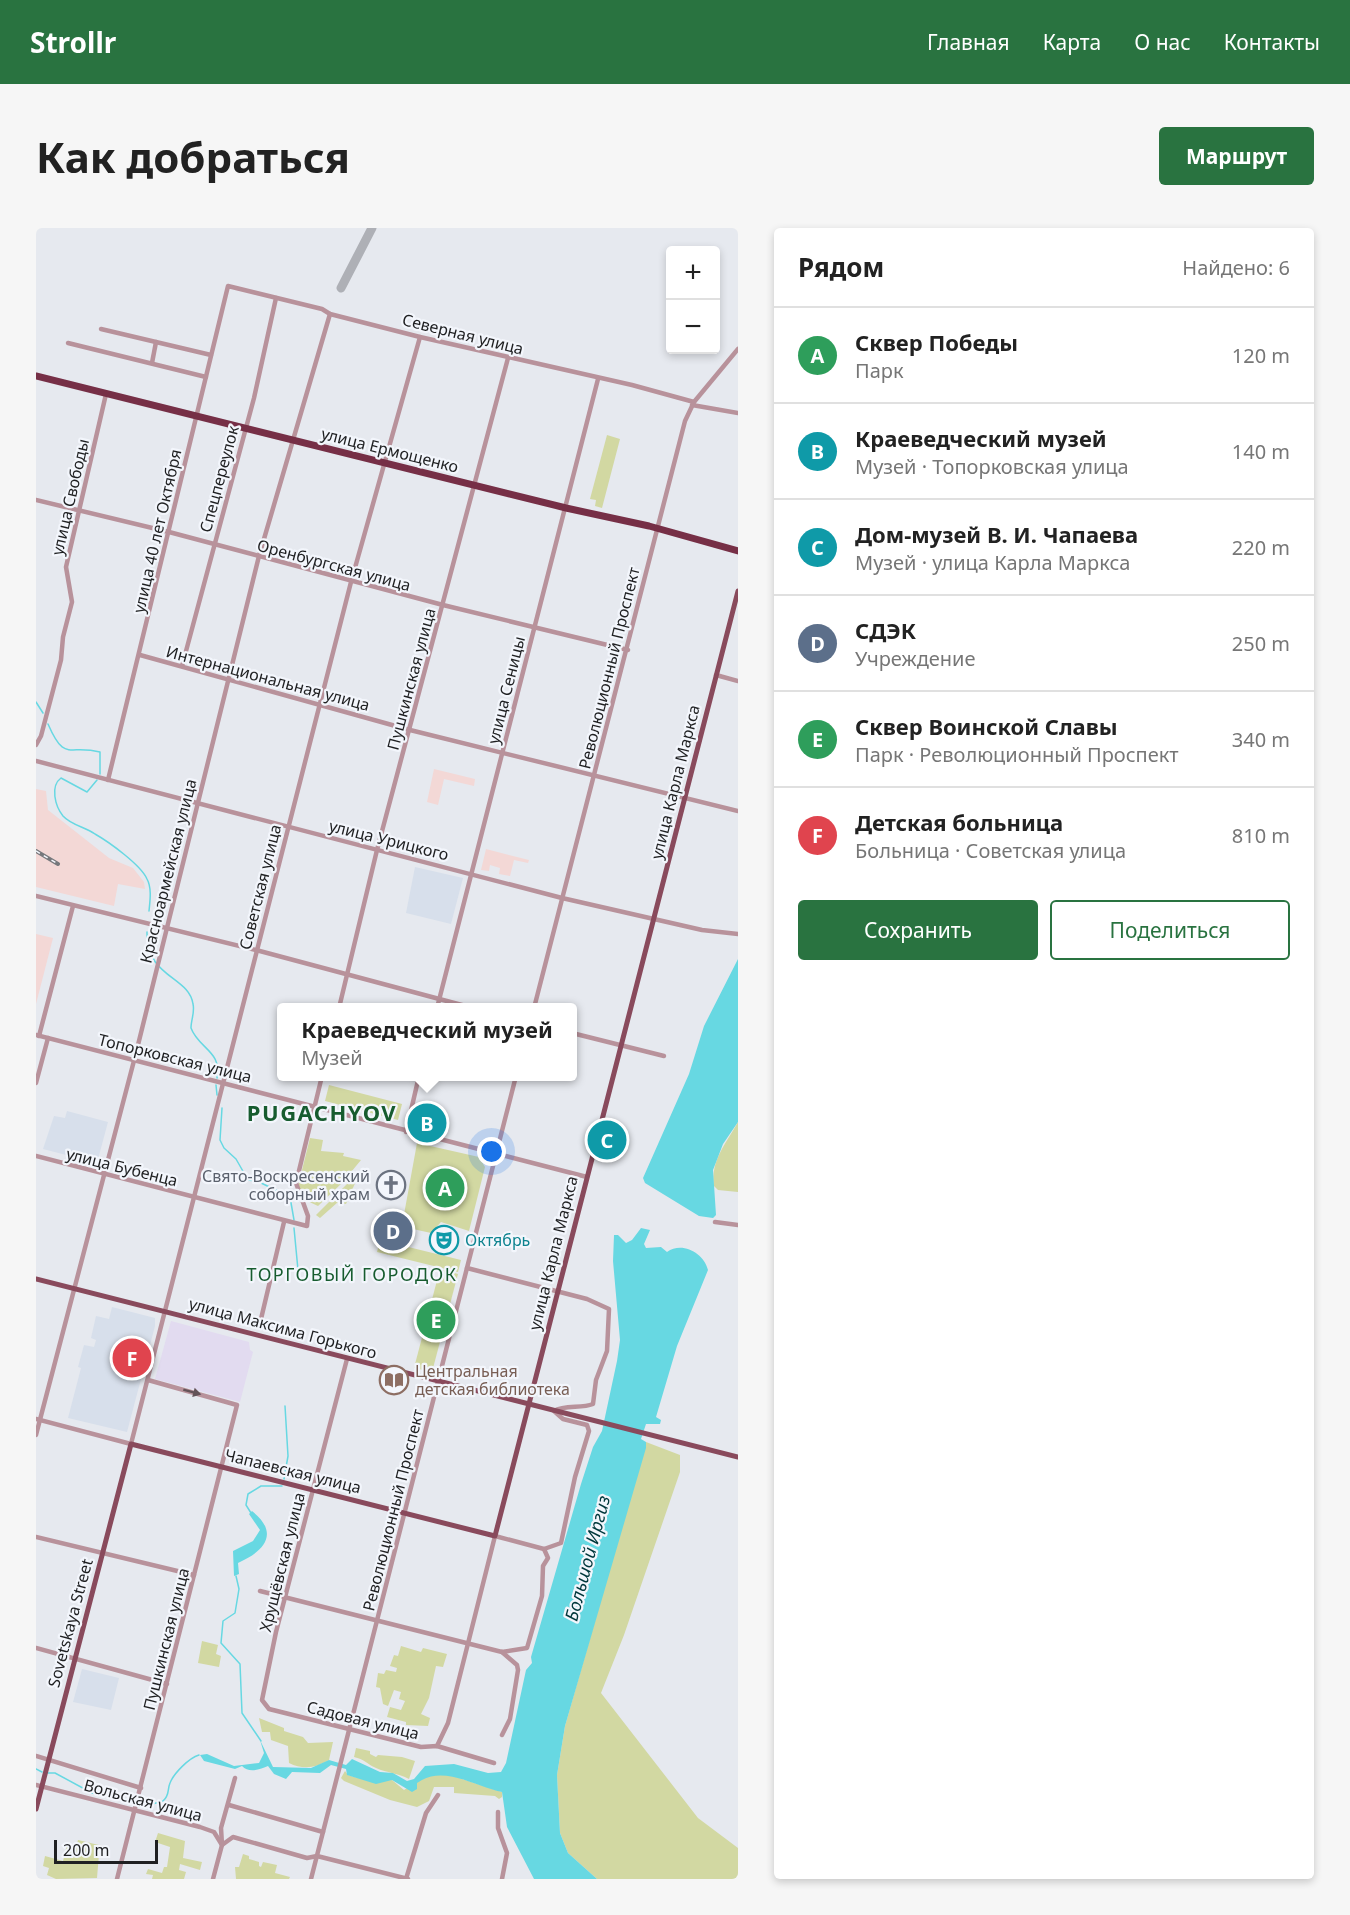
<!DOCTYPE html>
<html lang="ru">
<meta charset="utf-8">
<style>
body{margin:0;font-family:"Noto Sans",sans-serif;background:#f6f6f6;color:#222}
.controls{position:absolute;right:18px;top:18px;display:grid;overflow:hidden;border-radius:6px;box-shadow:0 3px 9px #0003}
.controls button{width:54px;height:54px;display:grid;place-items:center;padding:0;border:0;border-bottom:2px solid #e0e0e0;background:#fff;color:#222;font:30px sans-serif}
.scale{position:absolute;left:18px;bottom:15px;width:104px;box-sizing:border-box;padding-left:6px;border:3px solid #1f2022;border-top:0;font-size:16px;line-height:21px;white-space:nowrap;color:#1f2022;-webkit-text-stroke:4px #f3f6fc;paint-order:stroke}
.you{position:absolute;left:456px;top:924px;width:21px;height:21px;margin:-15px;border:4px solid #fff;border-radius:50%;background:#1a73e8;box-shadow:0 0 0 9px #1a73e833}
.badge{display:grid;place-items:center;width:39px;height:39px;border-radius:50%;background:#297340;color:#fff;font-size:20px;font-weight:700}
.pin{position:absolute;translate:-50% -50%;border:3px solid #fff;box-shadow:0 2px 6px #0006}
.popup{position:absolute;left:241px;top:775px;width:300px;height:78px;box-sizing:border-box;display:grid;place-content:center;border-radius:6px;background:#fff;filter:drop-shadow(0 2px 4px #0005);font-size:20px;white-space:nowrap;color:#767676}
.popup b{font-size:22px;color:#222}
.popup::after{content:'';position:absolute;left:50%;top:100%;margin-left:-12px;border:12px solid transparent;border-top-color:#fff}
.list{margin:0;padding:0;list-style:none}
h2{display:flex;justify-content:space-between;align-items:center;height:78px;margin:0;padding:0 24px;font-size:26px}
h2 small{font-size:20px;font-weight:400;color:#767676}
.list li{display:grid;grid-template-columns:39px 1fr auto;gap:18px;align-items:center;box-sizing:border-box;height:96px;padding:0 24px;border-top:2px solid #e0e0e0}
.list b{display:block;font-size:22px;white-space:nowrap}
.list p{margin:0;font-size:20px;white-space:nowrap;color:#767676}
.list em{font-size:20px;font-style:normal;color:#767676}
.actions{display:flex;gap:12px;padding:18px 24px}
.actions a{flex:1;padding:14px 0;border:2px solid #297340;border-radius:6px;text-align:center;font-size:21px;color:#297340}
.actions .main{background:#297340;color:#fff}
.map{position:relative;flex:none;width:702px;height:1651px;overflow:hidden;border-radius:6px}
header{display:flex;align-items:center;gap:36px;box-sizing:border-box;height:84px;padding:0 30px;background:#297340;color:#fff}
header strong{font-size:28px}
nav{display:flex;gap:33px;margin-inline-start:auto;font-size:21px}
.intro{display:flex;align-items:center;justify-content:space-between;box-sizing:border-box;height:144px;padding:0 36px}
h1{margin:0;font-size:42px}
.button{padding:15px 27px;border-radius:6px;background:#297340;color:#fff;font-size:21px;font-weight:700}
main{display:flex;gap:36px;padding:0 36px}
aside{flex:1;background:#fff;border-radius:6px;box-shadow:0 3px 9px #0003}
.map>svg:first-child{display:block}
</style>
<header>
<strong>Strollr</strong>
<nav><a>Главная</a><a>Карта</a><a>О нас</a><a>Контакты</a></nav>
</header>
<div class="intro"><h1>Как добраться</h1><a class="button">Маршрут</a></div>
<main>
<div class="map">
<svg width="702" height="1651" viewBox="0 0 702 1651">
<rect width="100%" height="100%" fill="#e6e9ef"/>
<!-- commercial -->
<polygon fill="#e2dbf0" points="135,1093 213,1114 214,1122 217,1124 204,1174 119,1151"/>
<!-- industrial -->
<g fill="#f3d8d6">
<polygon points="398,541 439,551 438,558 408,551 402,577 391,574"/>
<polygon points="0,561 10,563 12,582 40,604 73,630 97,640 108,654 109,661 82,656 78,678 0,659"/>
<polygon points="450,621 493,632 492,635 478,632 474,648 463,646 464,640 454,637 453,643 445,642"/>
<polygon points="0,706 17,710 0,776"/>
</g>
<!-- built -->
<g fill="#d7dfeb">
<polygon points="379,639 427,650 415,696 370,685"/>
<polygon points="31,883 72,894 61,935 7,921 18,888 29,890"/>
<polygon points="76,1079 119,1090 119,1098 91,1204 32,1190 45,1140 42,1139 48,1117 58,1119 60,1112 55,1110 60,1088 73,1091"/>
<polygon points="46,1441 83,1450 75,1482 37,1474"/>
</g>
<!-- green -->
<g fill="#d2d8a2">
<polygon points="571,207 584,211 566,280 559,278 560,272 554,271"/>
<polygon points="293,857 366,876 362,892 289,873"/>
<path d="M 702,894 L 702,964 L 682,962 L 678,958 C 674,933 691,914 702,894 Z"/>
<polygon points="274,910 287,912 285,923 308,925 307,928 325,932 306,955 282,978 267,971 262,958"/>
<polygon points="381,915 443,929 449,939 433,1003 405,994 395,1005 377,1001 365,1003"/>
<polygon points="315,952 320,953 310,976 302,974 284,990 280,987"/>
<polygon points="344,1012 425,1032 422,1044 341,1024"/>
<polygon points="404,1041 422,1046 396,1144 378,1140"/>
<polygon points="610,1214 644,1227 644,1244 588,1407 565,1465 662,1590 702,1620 702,1651 561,1651 532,1625 524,1605 521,1547 529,1498"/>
<polygon points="166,1413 182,1417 180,1426 185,1428 183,1439 162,1435"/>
<polygon points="365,1418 385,1424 387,1420 411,1426 407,1439 400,1438 393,1470 385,1486 394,1490 392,1498 370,1497 370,1494 351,1489 354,1479 365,1482 369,1473 363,1471 365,1464 358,1462 352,1478 347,1476 344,1460 340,1459 342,1445 348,1446 350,1442 360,1444 361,1440 354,1438 358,1427 362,1428"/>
<path d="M 223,1490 L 248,1500 L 248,1503 L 267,1509 L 272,1515 L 297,1514 L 293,1532 C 280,1540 267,1542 253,1535 L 252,1518 L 235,1512 L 234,1504 L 226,1504 Z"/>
<path d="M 320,1520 L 334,1523 L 334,1526 L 340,1529 L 342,1527 L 366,1529 L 379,1533 L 373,1551 C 362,1545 351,1545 340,1540 C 331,1536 328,1531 318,1529 Z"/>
<path d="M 309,1543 L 312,1547 C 327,1552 340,1553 356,1552 L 368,1562 L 392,1547 L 414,1547 L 466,1564 L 466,1569 L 463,1571 L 459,1568 L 418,1565 L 418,1559 L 398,1559 L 393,1573 L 381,1579 L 354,1572 L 308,1553 L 305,1550 Z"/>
<polygon points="122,1605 149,1613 147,1630 166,1634 164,1642 144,1636 143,1642 150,1644 148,1651 116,1651 117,1647 110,1646 112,1641 126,1645 128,1639 131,1639 134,1619 119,1614"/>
<polygon points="42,1612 71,1619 69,1627 63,1626 61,1650 20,1651 11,1647 13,1640 7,1638 9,1628 27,1633 31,1617 40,1619"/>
<polygon points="207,1626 213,1628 213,1631 223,1634 223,1638 225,1639 227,1634 241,1637 239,1645 254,1649 253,1651 200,1651 199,1639 203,1639"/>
</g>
<!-- water -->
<g fill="#67d8e2">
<polygon points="702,731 702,894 687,916 677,942 680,987 677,990 663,988 609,955 607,950 653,846 668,798"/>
<path d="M 605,1000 L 614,1002 L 608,1016 L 610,1020 L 625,1019 L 631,1024 C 646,1013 668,1025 672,1042 L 641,1118 L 620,1189 L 625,1192 L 624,1196 L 610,1196 L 605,1211 L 610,1214 L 610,1220 L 529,1498 L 521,1547 L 524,1605 L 532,1625 L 561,1651 L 498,1651 L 471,1599 L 466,1564 C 437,1558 407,1536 381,1555 L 381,1561 L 376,1564 L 356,1552 L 340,1556 L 311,1547 L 310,1541 L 295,1537 L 284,1545 L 256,1544 L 250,1551 L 238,1546 L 232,1538 C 225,1541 213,1546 206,1538 L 199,1541 L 168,1533 L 164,1527 L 171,1526 L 198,1538 L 223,1535 L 228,1525 L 224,1512 L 237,1539 L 275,1540 L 293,1532 L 310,1537 L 316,1531 L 344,1544 L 357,1545 L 371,1553 L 378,1551 L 389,1538 L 418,1536 L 452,1545 L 465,1544 L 470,1535 L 490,1442 L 496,1435 L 495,1429 L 545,1256 L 557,1219 L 566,1203 L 581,1133 L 584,1112 L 577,1033 L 578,1007 L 582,1007 L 590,1015 L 596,1012 Z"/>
<path d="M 216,1283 C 245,1306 227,1324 202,1335 L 203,1346 L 198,1348 L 197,1323 L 217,1313 L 224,1302 L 213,1286 Z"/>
</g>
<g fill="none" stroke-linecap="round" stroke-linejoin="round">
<!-- stream -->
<g stroke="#67d8e2" stroke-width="1.5">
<polyline points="0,474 7,485"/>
<path d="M 12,496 C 29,535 32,516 64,524 L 64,546"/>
<path d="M 61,552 L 51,564 L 25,550 C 14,558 19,578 27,588 C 35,597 49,599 59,606 C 73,614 105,637 111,651 C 116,660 114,673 113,683"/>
<path d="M 111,704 C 110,750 153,748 157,776 C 159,784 155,792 155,800 C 162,820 187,824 181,850"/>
<polyline points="180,857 181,867"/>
<polyline points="186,880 184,912 188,920 200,931 212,952 221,953 254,969 258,992"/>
<polyline points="258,1000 262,1042"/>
<polyline points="248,1251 252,1228 249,1178"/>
<polyline points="215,1285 210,1277 212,1266 225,1258 246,1258"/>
<polyline points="200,1348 203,1361 199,1385 187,1393 185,1415 204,1436 206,1485 225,1513"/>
<polyline points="0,1541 6,1544"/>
<polyline points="12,1545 19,1545 56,1565 98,1573"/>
<path d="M 102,1574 L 113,1577 L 127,1573 C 134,1567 131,1562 134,1555 C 138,1545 153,1530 163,1527"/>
</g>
<!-- taxiway -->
<polyline stroke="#aeb0b6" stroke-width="9" points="305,60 336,0"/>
<!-- minor -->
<g stroke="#b8929b" stroke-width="4.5">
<polyline points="65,101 175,127"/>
<polyline points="32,115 170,149"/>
<polyline points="116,135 120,114"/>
<polyline points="656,177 702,185"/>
<polyline points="0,272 133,304 407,377 592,422"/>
<polyline points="104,427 374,502 702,583"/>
<polyline points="146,438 218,170 240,70"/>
<polyline points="680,447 702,453"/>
<polyline points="0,517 5,508 25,432 27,409 36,374 30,339 70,166"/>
<polyline points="0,533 526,670 666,702 702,706"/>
<polyline points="72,552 192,58 286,81 294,86 384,109 596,157 658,174"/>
<polyline points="0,668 220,722 437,780"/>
<polyline points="303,780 341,622 472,130"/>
<polyline points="401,780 562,151"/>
<polyline points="498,780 649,193 658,174 702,121"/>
<polyline points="536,805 628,828"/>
<polyline points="0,807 551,949"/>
<polyline points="3,808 37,678"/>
<polyline points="0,855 12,810"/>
<polyline points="370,904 383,848"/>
<polyline points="0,928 271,998 272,988 260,955 286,848"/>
<polyline points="679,994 702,997"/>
<polyline points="225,1091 248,994"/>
<polyline points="311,1131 240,1404 226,1472 233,1481 385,1519 401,1518 458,1535"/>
<polyline points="0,1191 95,1216 315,354 384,109"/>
<polyline points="0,1207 100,825 223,328 294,86"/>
<polyline points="0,1309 158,1347"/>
<path d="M 224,1363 L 466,1424 L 491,1420 L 506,1368 L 507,1338 L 512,1330 L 508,1321 L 525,1315 L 539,1249 L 553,1203 L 551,1197 L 527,1191 L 518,1183 C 529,1176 545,1181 557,1176 L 560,1152 L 571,1123 L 573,1081 L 551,1071 L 431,1040"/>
<polyline points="0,1420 131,1456"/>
<polyline points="466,1424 481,1437 482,1442 474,1491 466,1507"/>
<polyline points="401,1518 412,1495 459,1308 508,1321"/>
<polyline points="0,1528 105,1560"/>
<polyline points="0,1557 164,1599 178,1604 186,1617 197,1609 271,1630 281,1628 372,1651"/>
<polyline points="193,1577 287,1604"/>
<polyline points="462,1584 462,1600 471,1625 466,1651"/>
<polyline points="81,1651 201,1177 112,1152"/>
<polyline points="177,1651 186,1617 185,1600 199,1550"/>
<polyline points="275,1651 480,848"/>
<polyline points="370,1651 390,1585 402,1567"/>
</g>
<!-- major -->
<g stroke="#894a5c" stroke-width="5">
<polyline points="0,1051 702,1229"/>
<polyline points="0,1581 95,1216 459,1308 702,363"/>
</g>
<!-- highway -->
<polyline stroke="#762f46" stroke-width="7" points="0,148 530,280 613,298 702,323"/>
<!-- rail casing -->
<g stroke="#76787c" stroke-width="4">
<polyline id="rail" points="0,623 22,636"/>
</g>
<!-- rail -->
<use href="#rail" stroke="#f3f6fc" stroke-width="1.5" stroke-dasharray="4.5" stroke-linecap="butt"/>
</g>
<!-- one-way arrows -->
<defs><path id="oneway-solid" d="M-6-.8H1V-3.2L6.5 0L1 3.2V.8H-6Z" transform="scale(1.5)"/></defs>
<use fill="#645358" href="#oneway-solid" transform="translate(156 1164) rotate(15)"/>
<!-- icons -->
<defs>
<g id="church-ring" transform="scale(1.5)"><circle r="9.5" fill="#f3f6fc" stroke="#6b7280" stroke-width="1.5"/><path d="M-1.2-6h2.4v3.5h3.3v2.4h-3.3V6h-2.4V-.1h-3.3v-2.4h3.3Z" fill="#6b7280"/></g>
<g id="theatre-ring" transform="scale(1.5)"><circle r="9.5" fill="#f3f6fc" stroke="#0f9aa8" stroke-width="1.5"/><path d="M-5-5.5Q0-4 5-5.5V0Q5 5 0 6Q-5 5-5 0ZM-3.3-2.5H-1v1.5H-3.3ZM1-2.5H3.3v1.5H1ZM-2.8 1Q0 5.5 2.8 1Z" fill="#0f9aa8"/></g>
<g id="library-ring" transform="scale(1.5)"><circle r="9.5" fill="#f3f6fc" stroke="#8d6e63" stroke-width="1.5"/><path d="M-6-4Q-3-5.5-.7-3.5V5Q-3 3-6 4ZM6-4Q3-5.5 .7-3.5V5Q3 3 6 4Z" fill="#8d6e63"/></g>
</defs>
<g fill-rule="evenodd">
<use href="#church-ring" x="355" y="957"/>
<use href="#theatre-ring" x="408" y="1012"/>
<use href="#library-ring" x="358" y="1152"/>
</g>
<g text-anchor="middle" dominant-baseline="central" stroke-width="4.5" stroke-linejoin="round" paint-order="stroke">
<!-- street labels -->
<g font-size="16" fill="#1f2022" stroke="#f3f6fc">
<text transform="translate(427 106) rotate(14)">Северная улица</text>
<text transform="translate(354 222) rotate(14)">улица Ермощенко</text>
<text transform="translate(183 251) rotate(-75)">Спецпереулок</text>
<text transform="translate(34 269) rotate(-77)">улица Свободы</text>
<text transform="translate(121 303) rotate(-77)">улица 40 лет Октября</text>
<text transform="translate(298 337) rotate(15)">Оренбургская улица</text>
<text transform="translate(573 440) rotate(-76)">Революционный Проспект</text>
<text transform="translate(232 450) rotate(15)">Интернациональная улица</text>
<text transform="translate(375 451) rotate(-75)">Пушкинская улица</text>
<text transform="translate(470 462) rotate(-76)">улица Сеницы</text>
<text transform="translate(639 554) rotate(-76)">улица Карла Маркса</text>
<text transform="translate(353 612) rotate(14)">улица Урицкого</text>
<text transform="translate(132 643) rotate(-76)">Красноармейская улица</text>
<text transform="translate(224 659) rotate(-76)">Советская улица</text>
<text transform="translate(139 830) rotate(14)">Топорковская улица</text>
<text transform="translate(86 939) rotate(14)">улица Бубенца</text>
<text transform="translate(517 1025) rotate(-76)">улица Карла Маркса</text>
<text transform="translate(247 1100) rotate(15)">улица Максима Горького</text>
<text transform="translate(257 1243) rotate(14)">Чапаевская улица</text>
<text transform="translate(357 1282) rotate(-76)">Революционный Проспект</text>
<text transform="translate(246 1334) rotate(-76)">Хрущёвская улица</text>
<text transform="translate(34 1395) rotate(-75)">Sovetskaya Street</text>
<text transform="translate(130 1411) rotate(-76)">Пушкинская улица</text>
<text transform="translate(327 1492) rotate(14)">Садовая улица</text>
<text transform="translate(107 1572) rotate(15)">Вольская улица</text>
</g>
<!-- worship labels -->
<g font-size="16" fill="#5b616d" stroke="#f3f6fc" text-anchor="end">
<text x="334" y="948">Свято-Воскресенский<tspan x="334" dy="18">соборный храм</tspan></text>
</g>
<!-- culture labels -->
<g font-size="16" fill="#0d838f" stroke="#f3f6fc" text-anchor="start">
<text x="429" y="1012">Октябрь</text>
</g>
<!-- education labels -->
<g font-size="16" fill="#785e54" stroke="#f3f6fc" text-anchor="start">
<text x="379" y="1143">Центральная<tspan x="379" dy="18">детская библиотека</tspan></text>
</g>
<!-- neighbourhood labels -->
<g font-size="18" letter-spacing="1.5" fill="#175c2f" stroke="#f3f6fc">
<text x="316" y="1046">ТОРГОВЫЙ ГОРОДОК</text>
</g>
<!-- water labels -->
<g font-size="18" font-style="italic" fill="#00383c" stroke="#f3f6fc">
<text transform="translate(551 1330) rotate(-75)">Большой Иргиз</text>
</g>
<!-- district labels -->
<g font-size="22" font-weight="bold" letter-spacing="1.5" fill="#175c2f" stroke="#f3f6fc">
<text x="286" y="884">PUGACHYOV</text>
</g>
</g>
</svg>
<div class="controls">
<button>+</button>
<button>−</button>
</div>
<div class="scale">200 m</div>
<div class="you"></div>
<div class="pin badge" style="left:409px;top:960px;background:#2e9e5b">A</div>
<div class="pin badge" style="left:391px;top:895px;background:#0f9aa8">B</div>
<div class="popup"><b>Краеведческий музей</b>Музей</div>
<div class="pin badge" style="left:571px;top:912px;background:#0f9aa8">C</div>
<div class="pin badge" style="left:357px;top:1003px;background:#5c6f8a">D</div>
<div class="pin badge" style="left:400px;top:1092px;background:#2e9e5b">E</div>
<div class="pin badge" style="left:96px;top:1130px;background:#e0444e">F</div>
</div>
<aside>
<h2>Рядом<small>Найдено: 6</small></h2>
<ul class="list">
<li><span class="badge" style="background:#2e9e5b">A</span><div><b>Сквер Победы</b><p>Парк</p></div><em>120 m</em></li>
<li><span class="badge" style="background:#0f9aa8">B</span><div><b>Краеведческий музей</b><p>Музей · Топорковская улица</p></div><em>140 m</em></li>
<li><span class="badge" style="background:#0f9aa8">C</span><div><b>Дом-музей В. И. Чапаева</b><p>Музей · улица Карла Маркса</p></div><em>220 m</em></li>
<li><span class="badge" style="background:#5c6f8a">D</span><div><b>СДЭК</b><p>Учреждение</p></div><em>250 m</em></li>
<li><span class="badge" style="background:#2e9e5b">E</span><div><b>Сквер Воинской Славы</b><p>Парк · Революционный Проспект</p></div><em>340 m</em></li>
<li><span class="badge" style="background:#e0444e">F</span><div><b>Детская больница</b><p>Больница · Советская улица</p></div><em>810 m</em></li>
</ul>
<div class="actions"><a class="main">Сохранить</a><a>Поделиться</a></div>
</aside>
</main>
